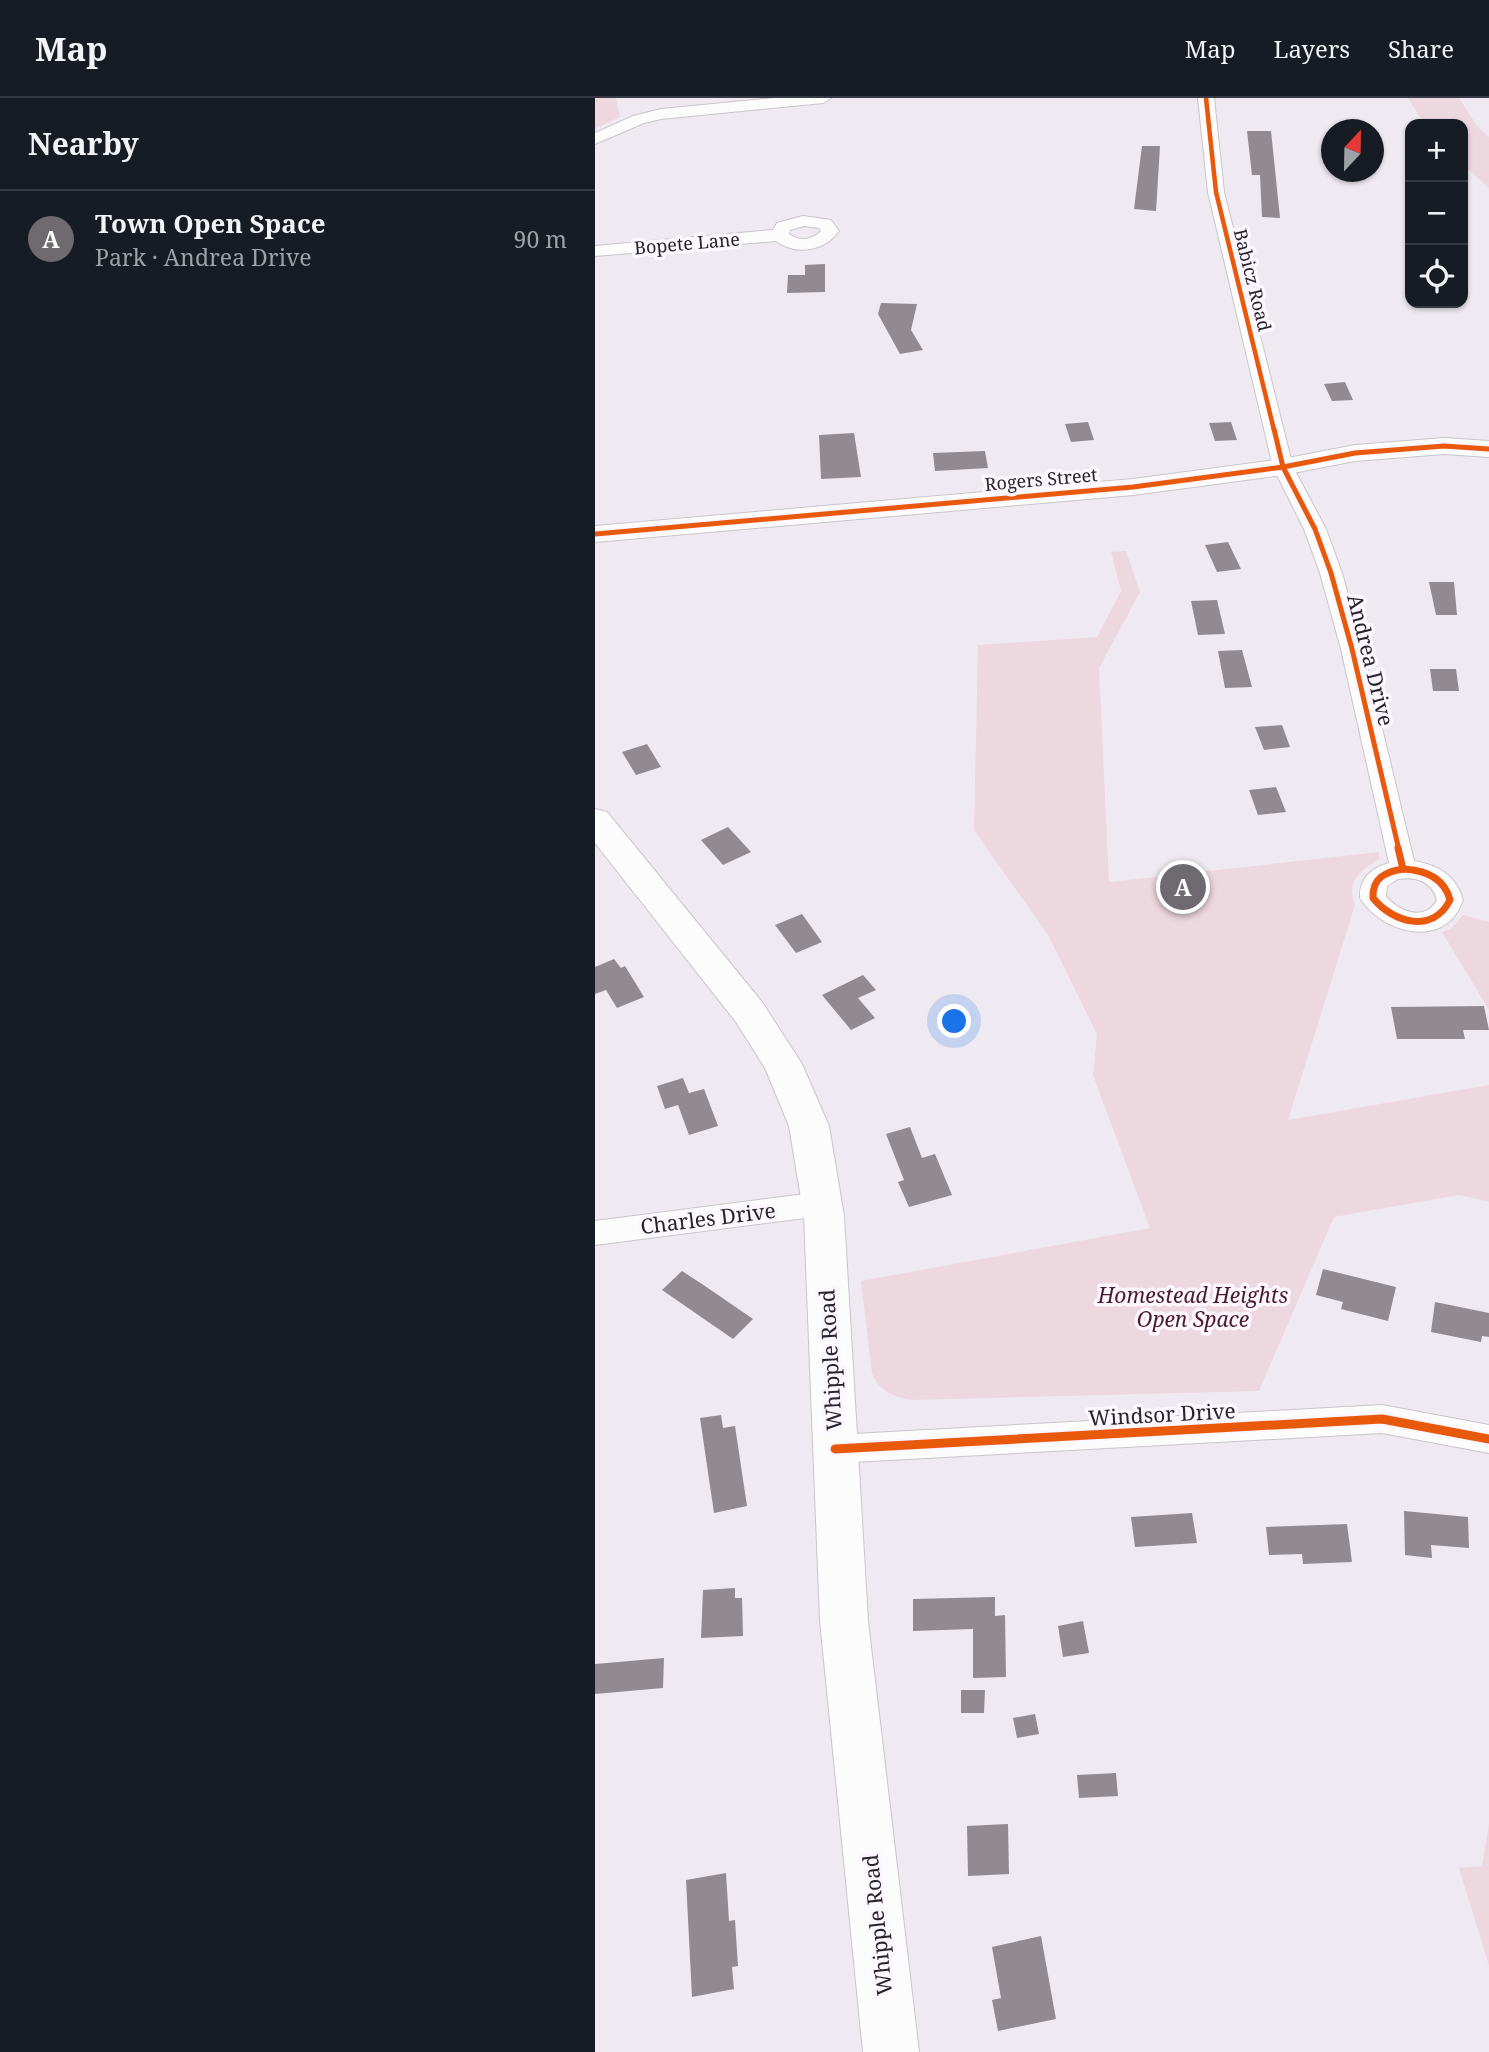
<!DOCTYPE html>
<meta charset="utf-8">
<style>
body{margin:0;font-family:"Noto Serif",serif;background:#242831;color:#f1f3f6}
.controls{position:absolute;right:21px;top:21px;display:grid;overflow:hidden;border-radius:14px;box-shadow:0 2px 5px #0004}
.controls button{width:63px;height:63px;display:grid;place-items:center;padding:0;border:0;border-bottom:2px solid #363941;background:#171b24;color:#f1f3f6;font:35px sans-serif}
.compass{position:absolute;left:726px;top:21px;width:63px;height:63px;border-radius:50%;background:#171b24;box-shadow:0 2px 5px #0004;rotate:22deg}
.you{position:absolute;left:360px;top:924px;width:24px;height:24px;margin:-18px;border:5px solid #fff;border-radius:50%;background:#1a73e8;box-shadow:0 0 0 10px #1a73e833}
.badge{display:grid;place-items:center;width:46px;height:46px;border-radius:50%;background:#6e6a70;color:#fff;font-size:23px;font-weight:700}
.pin{position:absolute;translate:-50% -50%;border:4px solid #fff;box-shadow:0 2px 7px #0006}
.list{margin:0;padding:0;list-style:none}
h2{display:flex;justify-content:space-between;align-items:center;height:91px;margin:0;padding:0 28px;font-size:30px}
h2 small{font-size:23px;font-weight:400;color:#9ea1a6}
.list li{display:grid;grid-template-columns:46px 1fr auto;gap:21px;align-items:center;box-sizing:border-box;height:98px;padding:0 28px;border-top:2px solid #363941}
.list b{display:block;font-size:26px;white-space:nowrap}
.list p{margin:0;font-size:23px;white-space:nowrap;color:#9ea1a6}
.list em{font-size:23px;font-style:normal;color:#9ea1a6}
.icon{flex:none;width:38px;height:38px;fill:none;stroke:currentColor;stroke-width:2;stroke-linecap:round;stroke-linejoin:round}
.map{position:relative;flex:none;width:894px;height:1954px;overflow:hidden}
header{display:flex;align-items:center;gap:42px;box-sizing:border-box;height:98px;padding:0 35px;background:#171b24;border-bottom:2px solid #363941}
header strong{font-size:33px}
nav{display:flex;gap:38px;margin-inline-start:auto;font-size:24px}
main{display:flex}
aside{flex:1;background:#171b24}
.map>svg:first-child{display:block}
</style>
<header>
<strong>Map</strong>
<nav><a>Map</a><a>Layers</a><a>Share</a></nav>
</header>
<main>
<aside>
<h2>Nearby<small></small></h2>
<ul class="list">
<li><span class="badge">A</span><div><b>Town Open Space</b><p>Park · Andrea Drive</p></div><em>90 m</em></li>
</ul>
</aside>
<div class="map">
<svg width="894" height="1954" viewBox="0 0 894 1954">
<rect width="100%" height="100%" fill="#efeaf2"/>
<!-- green -->
<g fill="#eed8df">
<polygon points="0,0 21,0 25,19 0,31"/>
<polygon points="813,0 864,0 882,28 894,39 894,90 868,67 868,26 829,26"/>
<path d="M 531,453 L 545,494 L 504,570 L 514,784 L 784,754 L 784,761 C 765,773 751,783 760,807 L 693,1022 L 894,987 L 894,1104 L 864,1097 L 739,1119 L 664,1293 L 315,1302 C 297,1298 284,1293 277,1275 L 266,1183 L 555,1130 L 498,977 L 502,936 L 453,837 L 379,732 L 383,547 L 502,539 L 526,493 L 516,454 Z"/>
<polygon points="868,817 894,824 894,912 847,834 857,830"/>
<polygon points="894,1726 894,1868 864,1770 887,1768"/>
</g>
<!-- building -->
<g fill="#918a91">
<polygon points="652,33 676,33 685,120 667,119 665,77 657,77"/>
<polygon points="547,48 565,48 561,113 539,111"/>
<polygon points="230,166 230,194 192,195 193,177 210,177 210,167"/>
<polygon points="286,205 322,206 316,232 328,252 305,256 283,216"/>
<polygon points="750,284 758,302 737,303 729,286"/>
<polygon points="493,324 499,342 476,344 470,326"/>
<polygon points="636,324 642,342 620,343 614,325"/>
<polygon points="259,335 266,379 226,381 224,337"/>
<polygon points="390,353 393,370 340,373 338,355"/>
<polygon points="633,444 646,471 622,474 610,447"/>
<polygon points="834,484 859,484 862,517 841,517"/>
<polygon points="622,502 630,536 603,537 596,503"/>
<polygon points="647,552 657,589 630,590 623,553"/>
<polygon points="835,571 861,571 864,593 838,593"/>
<polygon points="687,627 695,649 669,652 660,629"/>
<polygon points="52,646 66,669 41,677 27,654"/>
<polygon points="681,689 691,714 663,717 654,692"/>
<polygon points="133,729 156,754 128,767 106,742"/>
<polygon points="207,816 227,844 201,855 180,827"/>
<polygon points="19,861 26,870 30,868 49,899 22,910 11,892 0,896 0,869"/>
<polygon points="268,877 281,892 263,900 280,920 256,932 227,897"/>
<polygon points="889,908 894,932 868,932 870,941 802,941 796,909"/>
<polygon points="88,980 94,995 109,991 123,1028 94,1037 83,1007 70,1011 62,988"/>
<polygon points="315,1029 327,1060 340,1056 357,1097 314,1109 303,1084 309,1082 291,1036"/>
<polygon points="728,1171 801,1189 793,1223 746,1211 748,1204 721,1197"/>
<polygon points="87,1173 110,1188 158,1221 138,1241 67,1192"/>
<polygon points="840,1204 894,1215 894,1239 887,1238 886,1244 836,1234"/>
<polygon points="126,1317 128,1330 140,1328 152,1408 119,1415 105,1320"/>
<polygon points="809,1413 873,1419 874,1450 836,1447 837,1460 810,1457"/>
<polygon points="597,1415 602,1445 540,1449 536,1419"/>
<polygon points="752,1426 757,1464 708,1466 707,1456 674,1457 671,1429"/>
<polygon points="140,1490 140,1500 147,1500 148,1538 106,1540 108,1492"/>
<polygon points="400,1499 400,1518 410,1517 411,1579 378,1580 378,1531 318,1533 318,1501"/>
<polygon points="488,1523 494,1555 468,1559 463,1528"/>
<polygon points="69,1560 68,1590 0,1596 0,1566"/>
<polygon points="366,1592 390,1592 389,1615 366,1615"/>
<polygon points="440,1616 444,1636 422,1640 418,1620"/>
<polygon points="521,1675 523,1698 484,1700 482,1677"/>
<polygon points="413,1726 414,1776 373,1778 372,1728"/>
<polygon points="131,1775 134,1823 140,1822 143,1868 137,1869 139,1891 97,1899 91,1782"/>
<polygon points="446,1838 461,1921 403,1933 397,1902 406,1900 397,1849"/>
</g>
<g fill="none" stroke-linecap="round" stroke-linejoin="round">
<!-- minor casing -->
<g stroke="#c9c5cb" stroke-width="2">
<g id="minor">
<polygon points="180,0 236,0 228,5 66,21 49,25 0,46 0,35 38,18 66,11"/>
<path d="M 603,0 L 619,0 L 629,94 L 698,369 L 731,431 L 747,475 L 768,551 L 819,763 C 843,767 861,777 868,802 C 865,809 862,816 857,821 C 830,848 782,828 765,800 C 764,781 776,770 794,765 L 746,551 L 725,475 L 709,431 L 678,369 L 613,94 ZM 803,781 C 820,778 837,783 842,802 C 830,824 804,814 791,798 L 792,788 Z"/>
<path d="M 208,118 L 236,122 L 244,133 C 230,153 201,158 181,143 L 0,158 L 0,148 L 178,132 L 182,125 ZM 209,128 L 224,130 L 226,133 C 217,142 205,144 194,136 L 195,132 Z"/>
<polygon points="226,1094 236,1098 241,1106 236,1114 226,1118 0,1147 0,1123"/>
<polygon points="787,1307 894,1327 894,1355 787,1335 240,1365 228,1361 224,1351 228,1341 240,1337"/>
</g>
</g>
<!-- tertiary casing -->
<g stroke="#c9c5cb" stroke-width="2">
<polygon id="tertiary" points="849,340 894,343 894,359 849,356 760,363 688,377 538,397 0,444 0,428 538,381 688,361 760,347"/>
</g>
<!-- secondary casing -->
<g stroke="#c9c5cb" stroke-width="2">
<polygon id="secondary" points="0,711 12,714 167,904 207,966 234,1028 249,1118 273,1523 324,1954 268,1954 225,1523 209,1118 194,1028 170,970 141,924 0,745"/>
</g>
<!-- minor -->
<use href="#minor" fill="#fdfcfd" fill-rule="evenodd"/>
<!-- tertiary -->
<use href="#tertiary" fill="#fdfcfd" fill-rule="evenodd"/>
<!-- secondary -->
<use href="#secondary" fill="#fdfcfd" fill-rule="evenodd"/>
<!-- cycleway-far3 casing -->
<g stroke="#fbf6ff" stroke-width="7">
<polyline id="cycleway-far3" points="611,0 621,94 679,332"/>
</g>
<!-- cycleway-far2 casing -->
<g stroke="#fbf6ff" stroke-width="9">
<g id="cycleway-far2">
<polyline points="679,331 688,369 720,431 736,475 757,551 804,752"/>
<polyline points="0,436 538,389 688,369 760,355 849,348 894,351"/>
</g>
</g>
<!-- cycleway-far1 casing -->
<g stroke="#fbf6ff" stroke-width="11">
<g id="cycleway-far1">
<polyline points="803,750 808,771"/>
<path d="M 808,771 C 830,772 849,779 855,802 C 838,836 798,825 778,800 C 777,780 790,774 808,771 Z"/>
</g>
</g>
<!-- cycleway casing -->
<g stroke="#fbf6ff" stroke-width="13">
<polyline id="cycleway" points="240,1351 787,1321 894,1341"/>
</g>
<!-- cycleway-far3 -->
<use href="#cycleway-far3" stroke="#e8590c" stroke-width="4.5"/>
<!-- cycleway-far2 -->
<use href="#cycleway-far2" stroke="#e8590c" stroke-width="5"/>
<!-- cycleway-far1 -->
<use href="#cycleway-far1" stroke="#e8590c" stroke-width="7"/>
<!-- cycleway -->
<use href="#cycleway" stroke="#e8590c" stroke-width="9"/>
</g>
<g text-anchor="middle" dominant-baseline="central" stroke-width="7" stroke-linejoin="round" paint-order="stroke">
<!-- far-street labels -->
<g font-size="18" fill="#28252a" stroke="#fbf6ff">
<text transform="translate(92 145) rotate(-5)">Bopete Lane</text>
<text transform="translate(658 182) rotate(76)">Babicz Road</text>
<text transform="translate(446 381) rotate(-5)">Rogers Street</text>
</g>
<!-- street labels -->
<g font-size="21" fill="#28252a" stroke="#fbf6ff">
<text transform="translate(776 562) rotate(76)">Andrea Drive</text>
<text transform="translate(113 1120) rotate(-7)">Charles Drive</text>
<text transform="translate(235 1262) rotate(-93)">Whipple Road</text>
<text transform="translate(567 1316) rotate(-3)">Windsor Drive</text>
<text transform="translate(282 1827) rotate(-96)">Whipple Road</text>
</g>
<!-- park labels -->
<g font-size="21" font-style="italic" fill="#4b1b27" stroke="#fbf6ff">
<text x="598" y="1197">Homestead Heights<tspan x="598" dy="24">Open Space</tspan></text>
</g>
</g>
</svg>
<div class="controls">
<button>+</button>
<button>−</button>
<button><svg class="icon" aria-label="locate" viewBox="0 0 24 24"><circle cx="12" cy="12" r="6"/><path d="M12 2v4M12 18v4M2 12h4M18 12h4"/></svg></button>
</div>
<svg class="compass" viewBox="-18 -18 36 36"><path d="M0-13l5 13h-10z" fill="#e53935"/><path d="M0 13l5-13h-10z" fill="#9ea1a6"/></svg>
<div class="you"></div>
<div class="pin badge" style="left:588px;top:789px">A</div>
</div>
</main>
